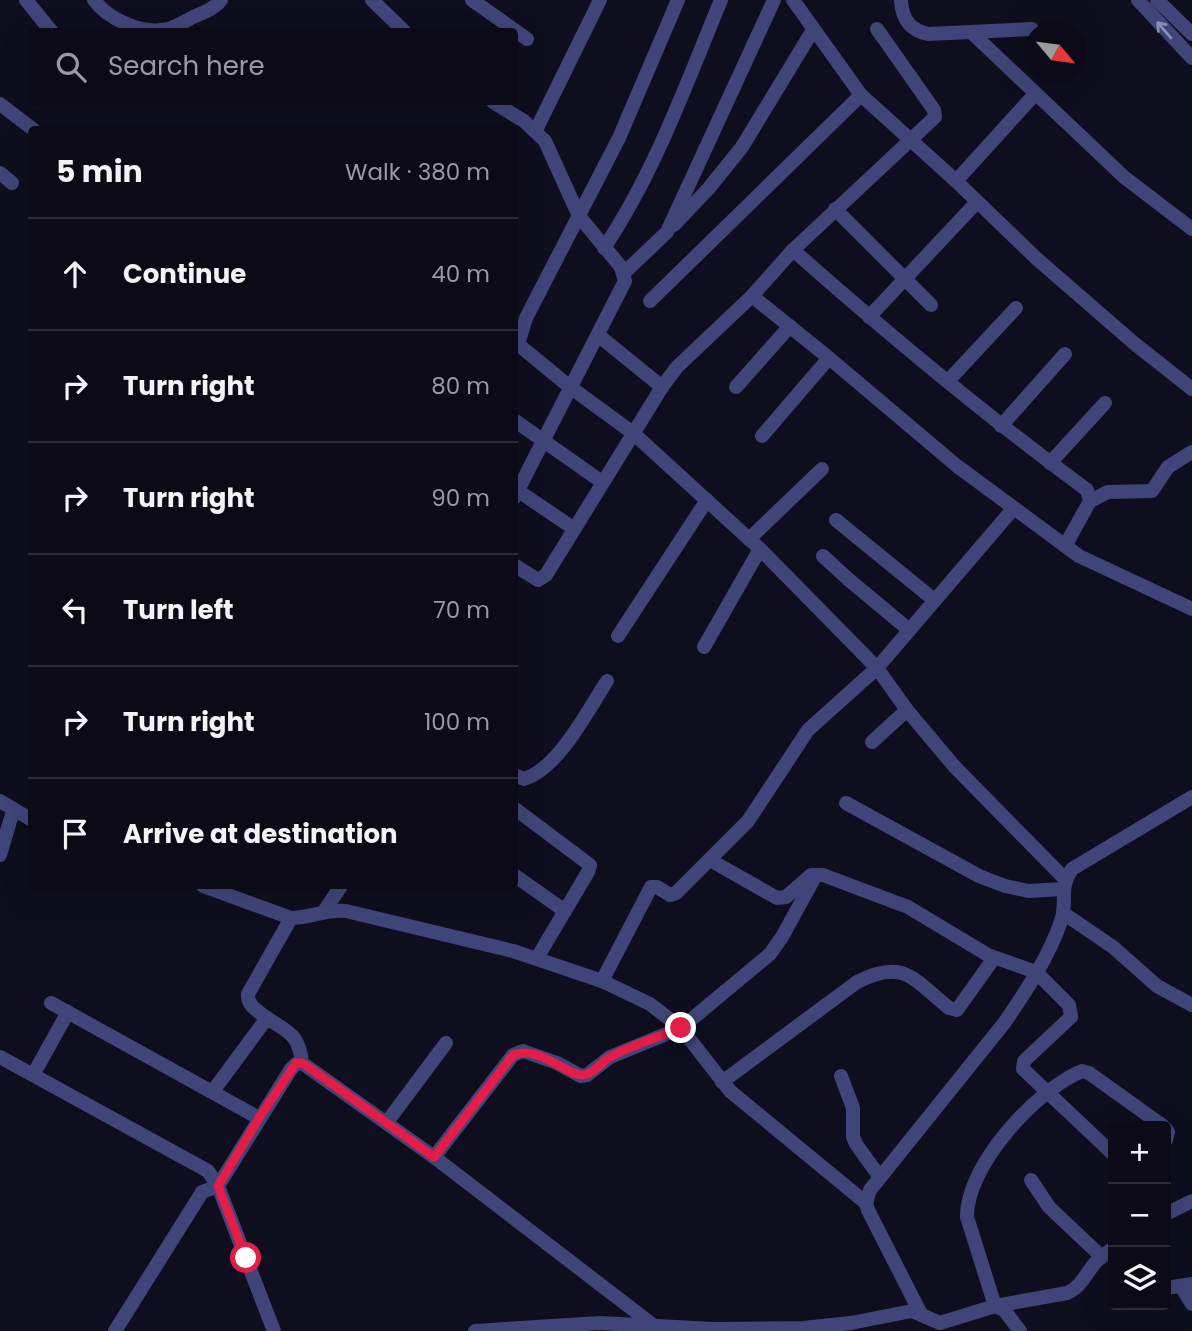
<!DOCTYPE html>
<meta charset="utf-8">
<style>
body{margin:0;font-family:Poppins,sans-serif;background:#14131f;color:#f1f3f6}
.controls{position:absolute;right:21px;bottom:21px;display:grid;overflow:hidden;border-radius:7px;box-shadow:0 7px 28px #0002}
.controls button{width:63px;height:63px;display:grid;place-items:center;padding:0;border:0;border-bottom:2px solid #2b2b35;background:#0b0a16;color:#f1f3f6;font:35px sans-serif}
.compass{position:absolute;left:1024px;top:21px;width:63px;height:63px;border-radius:50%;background:#0b0a16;box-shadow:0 7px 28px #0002;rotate:119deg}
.stop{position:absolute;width:21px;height:21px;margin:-16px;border:5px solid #e11d48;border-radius:50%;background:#fff}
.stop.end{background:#e11d48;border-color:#fff;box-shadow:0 2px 7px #0008}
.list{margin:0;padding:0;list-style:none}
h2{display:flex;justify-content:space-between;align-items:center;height:91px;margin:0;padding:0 28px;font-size:30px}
h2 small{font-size:23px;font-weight:400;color:#9a9aa1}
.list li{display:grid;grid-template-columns:46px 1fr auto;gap:21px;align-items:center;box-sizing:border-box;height:112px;padding:0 28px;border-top:2px solid #2b2b35}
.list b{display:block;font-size:26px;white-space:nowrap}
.list em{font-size:23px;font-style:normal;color:#9a9aa1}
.icon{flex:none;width:38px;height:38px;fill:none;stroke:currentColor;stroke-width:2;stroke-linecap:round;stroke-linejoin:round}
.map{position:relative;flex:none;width:1192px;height:1331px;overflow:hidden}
.search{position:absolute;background:#0b0a16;box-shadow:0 7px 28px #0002;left:28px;top:28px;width:490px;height:77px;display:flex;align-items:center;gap:18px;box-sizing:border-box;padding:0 24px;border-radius:7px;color:#9a9aa1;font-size:26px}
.panel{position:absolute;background:#0b0a16;box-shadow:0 7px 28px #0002;left:28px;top:126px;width:490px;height:763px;border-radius:7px}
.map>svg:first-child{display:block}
</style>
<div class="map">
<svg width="1192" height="1331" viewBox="0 0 1192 1331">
<rect width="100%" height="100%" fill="#0f0e1e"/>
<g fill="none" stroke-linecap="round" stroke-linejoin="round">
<!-- minor -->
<g stroke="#3f4578" stroke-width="14">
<polyline points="26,0 52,32"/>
<path d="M 94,0 C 107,18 138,33 162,30 C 173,29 184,22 193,17 C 203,13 214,9 221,0"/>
<polyline points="372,0 405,32"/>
<polyline points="472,0 527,39"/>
<polyline points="678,0 619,138 526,318 519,341 520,346 570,387 633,433 760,549 877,668 907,710 954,766 1065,879"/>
<polyline points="793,0 861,95 956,181 1037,259 1135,344 1192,389"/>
<path d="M 901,0 C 902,18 909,30 928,34 L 1032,29"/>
<polyline points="1138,0 1192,58"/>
<polyline points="1157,0 1192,34"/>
<polyline points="971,32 1124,177 1192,229"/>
<polyline points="493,102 524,121 545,141 579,216 621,267 625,281 514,498"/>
<polyline points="0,104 34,130"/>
<polyline points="536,130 600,0"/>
<polyline points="0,173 12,183"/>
<polyline points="956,181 1035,94"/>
<polyline points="835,209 931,305"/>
<polyline points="674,225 709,188 742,147 813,30"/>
<path d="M 604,248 C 655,172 686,84 721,0"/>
<path d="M 793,250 C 888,334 985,415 1087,490 L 1090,501 L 1065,546"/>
<polyline points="624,273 667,232 774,0"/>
<polyline points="752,296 829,358 957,466 1079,556 1192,609"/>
<polyline points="650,301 861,95"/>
<polyline points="869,317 977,202"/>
<polyline points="598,335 662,387"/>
<polyline points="948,381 1016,308"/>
<polyline points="736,387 790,326"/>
<polyline points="514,420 602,482"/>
<polyline points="1001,426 1065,354"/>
<polyline points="762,436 829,358"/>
<polyline points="1050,463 1105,403"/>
<polyline points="514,488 573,528"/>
<polyline points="1090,501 1108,492 1152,491 1168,467 1192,452"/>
<polyline points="836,520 933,599"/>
<polyline points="749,539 822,469"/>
<polyline points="823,556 848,579 908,629"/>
<polyline points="514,565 538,580 546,575 662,387 677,367 752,296 793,250 935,117 934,110 877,29"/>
<polyline points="618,636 707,500"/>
<polyline points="704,647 760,549"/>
<polyline points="872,742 907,710"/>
<path d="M 514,775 L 524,779 C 558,769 588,710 607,681"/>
<polyline points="0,801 32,820"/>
<polyline points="846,803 979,876 1005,886 1029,891 1063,889"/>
<polyline points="514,808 590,865 588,872 537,958"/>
<polyline points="0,855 13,811"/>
<polyline points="710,860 777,898 786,897 811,875 823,875 908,907 988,955 1036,972 1069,1005 1071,1017 1024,1061 1023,1069 1113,1154"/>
<polyline points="514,875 565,911"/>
<path d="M 203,886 L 291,918 C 310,918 326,909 346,911 L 513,951 L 602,981 L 650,1004 L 681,1028 L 730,1091 L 866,1203"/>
<polyline points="325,910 341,886"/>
<polyline points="1063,913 1113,947 1157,986 1192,1005"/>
<polyline points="602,981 651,887 657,887 670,895 676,893 748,821 808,730 877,668 1013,509"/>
<polyline points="51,1003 259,1118"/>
<path d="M 267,1018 C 289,1033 299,1034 302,1063"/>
<polyline points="0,1057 208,1171 218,1186 274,1331"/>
<polyline points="33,1075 68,1012"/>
<polyline points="841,1076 853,1108 853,1137 856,1144 879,1176"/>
<path d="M 722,1082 L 857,982 C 904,958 913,979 949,1008 L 957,1010 L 994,958"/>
<path d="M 213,1091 L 267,1018 C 258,1011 247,1006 248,994 L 291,918"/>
<polyline points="387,1122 446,1043"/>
<polyline points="1166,1129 1168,1132 1166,1140"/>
<polyline points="434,1157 513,1055 523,1051 557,1063 581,1076 587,1075 610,1057 681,1028 770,954 782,937 816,875"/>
<polyline points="1031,1180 1049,1207 1102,1257"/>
<polyline points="1166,1214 1192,1201"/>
<path d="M 1113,1248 C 1107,1253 1100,1257 1095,1263 C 1085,1275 1081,1287 1067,1293 L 995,1306 L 967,1217 C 966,1166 1036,1090 1082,1071 L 1089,1073 L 1163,1126"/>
<polyline points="1181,1286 1192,1304"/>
<polyline points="1166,1288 1192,1284"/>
<path d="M 921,1314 L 868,1210 L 866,1203 L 870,1190 L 1005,1022 C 1026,991 1049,957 1061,921 C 1068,902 1058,889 1072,869 L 1192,797"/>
<polyline points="115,1331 199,1197 202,1192 218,1186 291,1069 296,1064 302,1063 434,1157 653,1325"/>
<polyline points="475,1331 600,1323 714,1329 803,1328 851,1323 912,1311 940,1323 995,1306 1004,1310 1020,1331"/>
</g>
</g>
<!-- one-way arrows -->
<defs><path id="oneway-shaft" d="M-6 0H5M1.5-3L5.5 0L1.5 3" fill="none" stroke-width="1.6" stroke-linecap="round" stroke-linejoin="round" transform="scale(1.75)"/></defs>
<use stroke="#888cb9" href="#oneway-shaft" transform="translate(1164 30) rotate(-131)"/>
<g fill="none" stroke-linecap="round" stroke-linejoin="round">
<!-- route -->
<path stroke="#e11d48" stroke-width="9" d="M 246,1258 L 218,1186 L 259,1118 L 296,1063 L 302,1063 L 307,1066 L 434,1157 L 513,1055 C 541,1045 567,1077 584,1075 C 594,1074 602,1061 610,1057 C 631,1045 659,1037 681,1028"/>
</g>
</svg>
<div class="controls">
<button>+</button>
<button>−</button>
<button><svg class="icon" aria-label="layers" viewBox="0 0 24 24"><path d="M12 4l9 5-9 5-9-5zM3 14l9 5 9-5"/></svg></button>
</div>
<svg class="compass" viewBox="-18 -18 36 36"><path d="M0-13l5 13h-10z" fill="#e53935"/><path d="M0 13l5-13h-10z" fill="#9a9aa1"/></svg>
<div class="stop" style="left:246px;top:1258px"></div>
<div class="stop end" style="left:681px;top:1028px"></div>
<div class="search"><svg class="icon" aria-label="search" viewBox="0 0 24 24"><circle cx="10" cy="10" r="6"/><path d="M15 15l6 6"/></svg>Search here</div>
<section class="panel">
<h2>5 min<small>Walk · 380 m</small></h2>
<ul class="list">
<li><svg class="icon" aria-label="ahead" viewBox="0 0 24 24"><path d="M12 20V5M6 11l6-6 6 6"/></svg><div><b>Continue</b></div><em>40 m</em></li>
<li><svg class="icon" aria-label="right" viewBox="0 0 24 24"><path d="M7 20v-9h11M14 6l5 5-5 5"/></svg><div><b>Turn right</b></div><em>80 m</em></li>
<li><svg class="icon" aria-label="right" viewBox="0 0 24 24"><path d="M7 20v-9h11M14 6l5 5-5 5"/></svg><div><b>Turn right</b></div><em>90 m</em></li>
<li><svg class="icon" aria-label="left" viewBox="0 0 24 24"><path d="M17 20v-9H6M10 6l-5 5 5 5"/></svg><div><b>Turn left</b></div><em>70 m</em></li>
<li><svg class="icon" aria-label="right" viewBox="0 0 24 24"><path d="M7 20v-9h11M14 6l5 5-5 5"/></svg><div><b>Turn right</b></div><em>100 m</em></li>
<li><svg class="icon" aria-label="arrive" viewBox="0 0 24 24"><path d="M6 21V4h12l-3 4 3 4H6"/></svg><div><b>Arrive at destination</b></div></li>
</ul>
</section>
</div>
